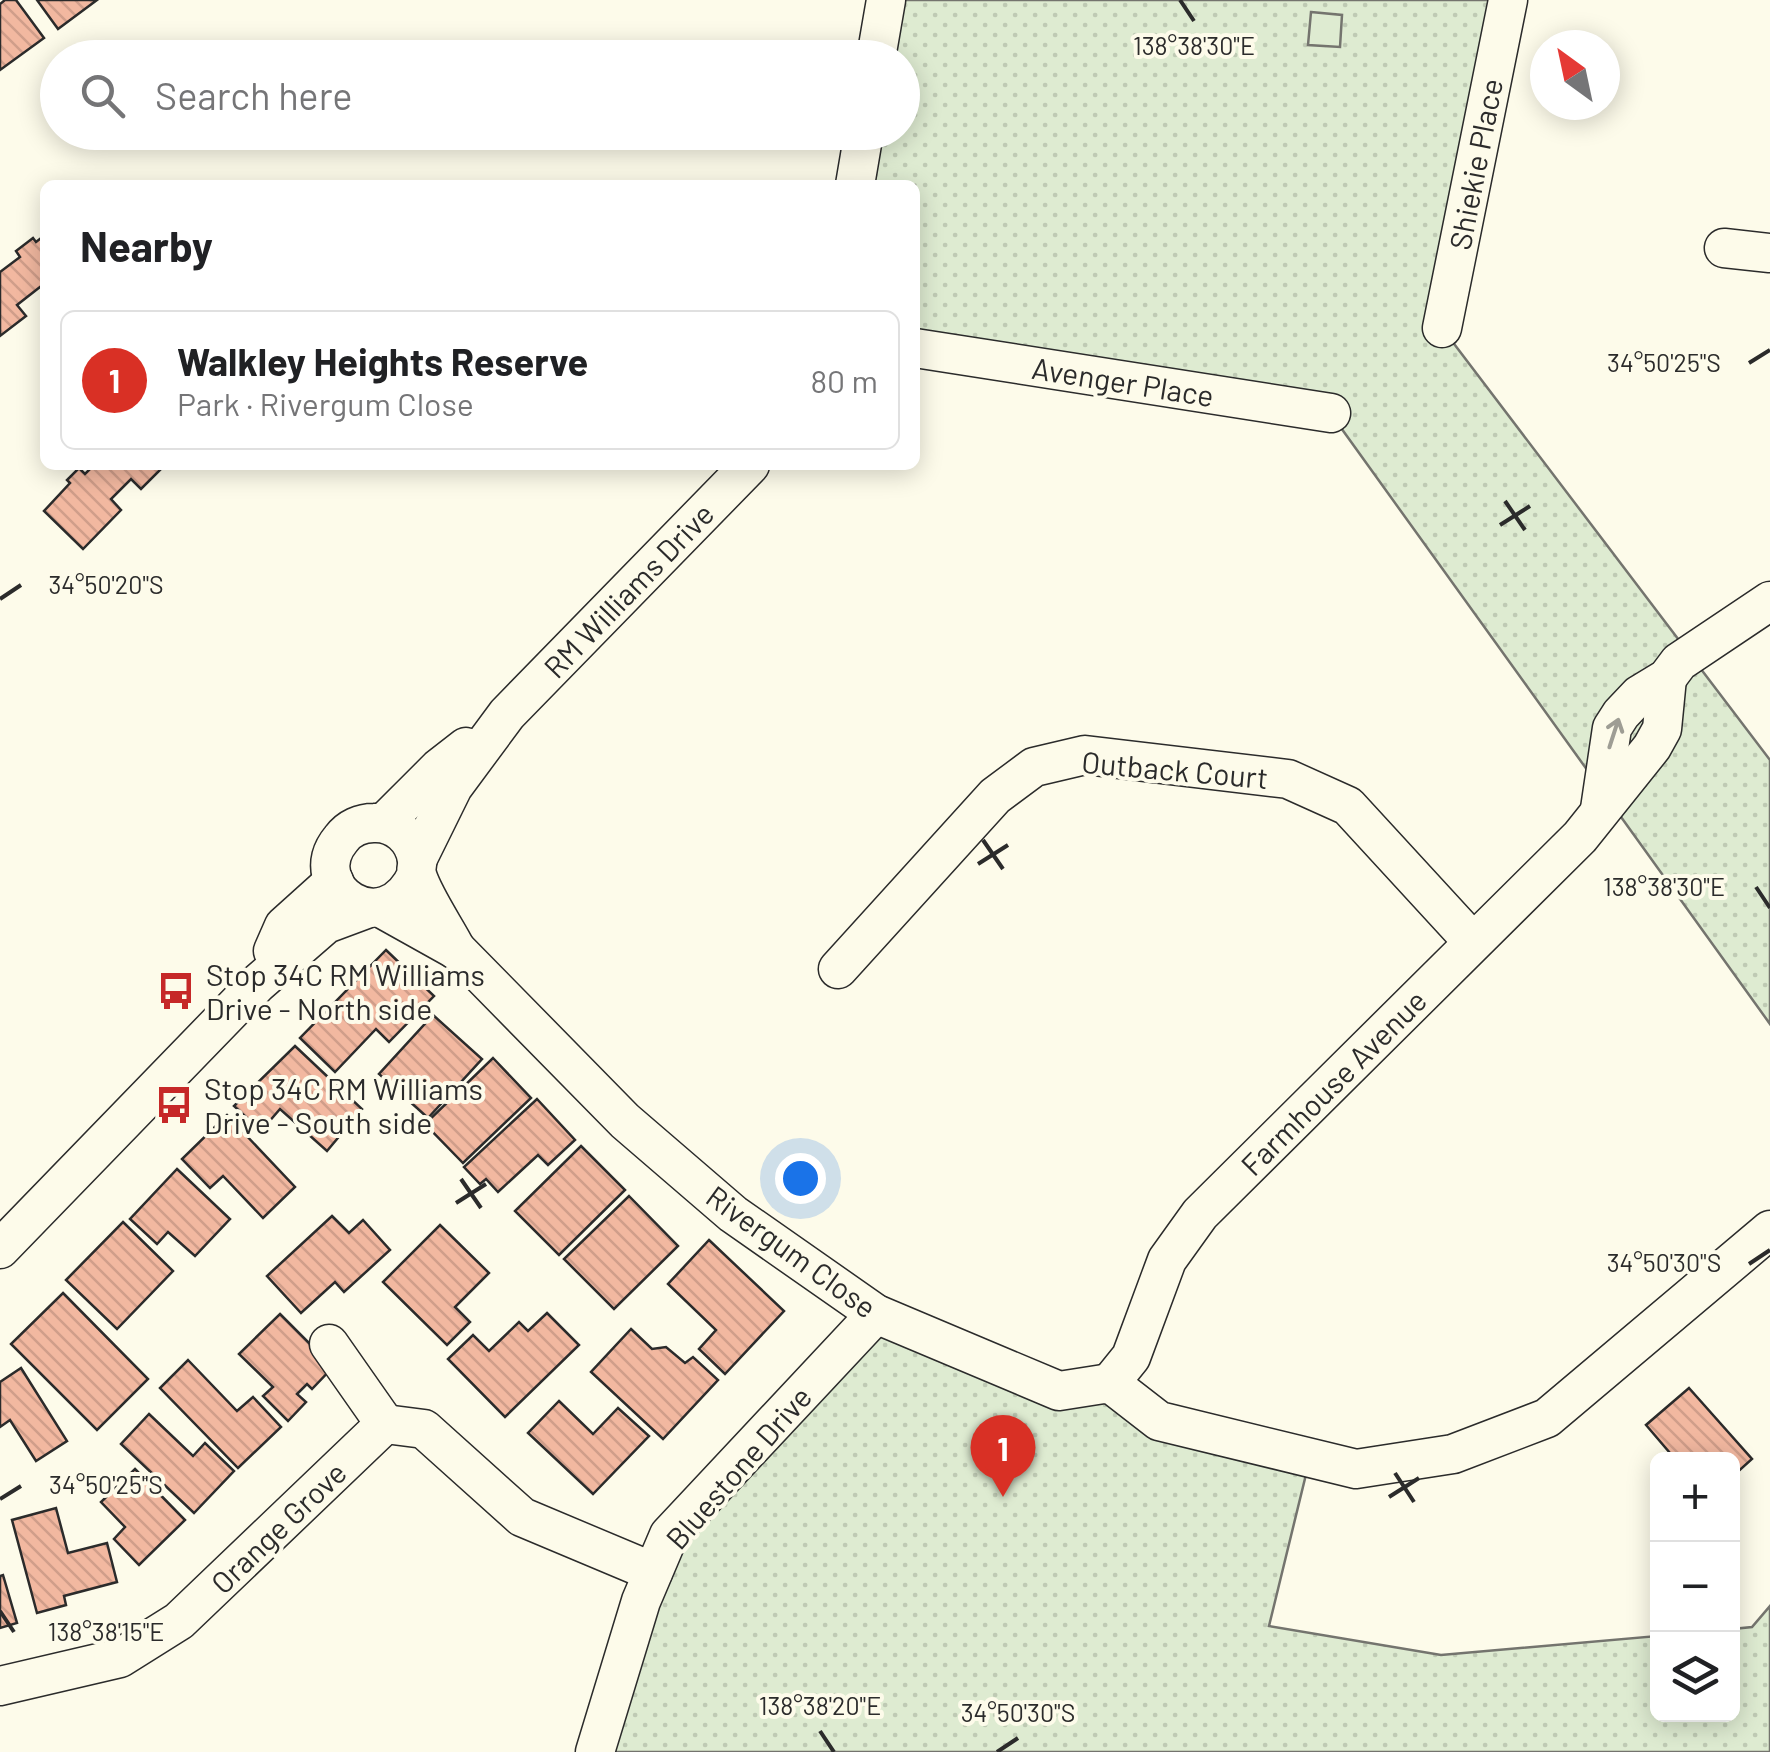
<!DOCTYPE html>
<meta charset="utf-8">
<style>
body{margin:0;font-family:Barlow,sans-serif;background:#f2f2f2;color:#202124}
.controls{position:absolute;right:30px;bottom:30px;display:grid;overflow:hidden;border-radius:15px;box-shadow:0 5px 25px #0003}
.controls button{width:90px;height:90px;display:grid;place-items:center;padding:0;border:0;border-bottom:2px solid #e0e0e0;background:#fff;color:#202124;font:50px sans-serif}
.compass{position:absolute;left:1530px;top:30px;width:90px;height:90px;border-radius:50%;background:#fff;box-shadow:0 5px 25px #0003;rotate:327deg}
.you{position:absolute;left:800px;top:1178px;width:35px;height:35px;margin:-25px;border:8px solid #fff;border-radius:50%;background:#1a73e8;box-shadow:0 0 0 15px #1a73e833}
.badge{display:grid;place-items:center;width:65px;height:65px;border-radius:50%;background:#d93025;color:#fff;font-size:32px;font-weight:700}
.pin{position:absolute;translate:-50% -82px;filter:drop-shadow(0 2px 5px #0008)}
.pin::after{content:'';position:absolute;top:52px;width:35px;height:30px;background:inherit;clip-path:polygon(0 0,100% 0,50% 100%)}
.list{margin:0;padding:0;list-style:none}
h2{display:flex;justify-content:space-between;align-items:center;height:130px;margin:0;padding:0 40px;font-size:42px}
h2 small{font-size:32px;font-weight:400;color:#757577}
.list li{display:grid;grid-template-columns:65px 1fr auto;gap:30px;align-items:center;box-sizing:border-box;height:140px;margin:0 20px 20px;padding:0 20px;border:2px solid #e0e0e0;border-radius:15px}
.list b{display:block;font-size:38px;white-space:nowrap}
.list p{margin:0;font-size:32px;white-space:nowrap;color:#757577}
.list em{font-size:32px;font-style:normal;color:#757577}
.icon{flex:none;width:55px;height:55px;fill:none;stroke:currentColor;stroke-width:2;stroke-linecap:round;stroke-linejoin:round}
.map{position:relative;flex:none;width:1770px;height:1752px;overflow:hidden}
.search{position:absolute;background:#fff;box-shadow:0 5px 25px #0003;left:40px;top:40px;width:880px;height:110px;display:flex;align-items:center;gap:25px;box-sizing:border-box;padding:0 35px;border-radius:55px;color:#757577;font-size:38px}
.panel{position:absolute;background:#fff;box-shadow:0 5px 25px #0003;left:40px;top:180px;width:880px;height:290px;border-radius:15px}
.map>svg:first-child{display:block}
</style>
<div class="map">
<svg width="1770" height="1752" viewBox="0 0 1770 1752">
<defs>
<pattern id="green-dots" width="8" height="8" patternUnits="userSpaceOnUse" patternTransform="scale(2.5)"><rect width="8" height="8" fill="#deebd1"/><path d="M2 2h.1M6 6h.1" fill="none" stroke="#bfcab4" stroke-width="1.8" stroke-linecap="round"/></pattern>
<pattern id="building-back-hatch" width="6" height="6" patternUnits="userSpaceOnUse" patternTransform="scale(2.5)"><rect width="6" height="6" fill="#f2b8a0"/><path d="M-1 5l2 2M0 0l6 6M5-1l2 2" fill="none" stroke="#d09e8a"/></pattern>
</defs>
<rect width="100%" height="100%" fill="#fdfbea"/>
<!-- green -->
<g fill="url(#green-dots)" stroke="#74746e" stroke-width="2.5">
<polygon points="891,0 1508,0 1442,328 1770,760 1770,1024 1331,414 915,363 915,185 858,185 868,133 902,132 902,58 881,57"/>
<polygon points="876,1314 1082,1387 1310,1458 1269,1626 1441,1655 1657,1636 1658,1714 1732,1714 1733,1629 1752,1627 1770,1606 1770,1752 600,1752 669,1535"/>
</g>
<!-- pitch -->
<polygon fill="#deebd1" stroke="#74746e" stroke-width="2.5" points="1311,12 1342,15 1340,47 1308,45"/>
<!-- building -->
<g fill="url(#building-back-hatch)" stroke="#2b2b2b" stroke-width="2.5">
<polygon points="5,0 16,0 44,38 0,70 0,4"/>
<polygon points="37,0 97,0 58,29"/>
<polygon points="45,235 45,293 40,287 17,305 26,316 0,336 0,272 20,257 16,251 33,238 36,242"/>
<polygon points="94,465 165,465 141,489 131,479 111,499 121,510 83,549 44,511 70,483 67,480 79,468 85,474"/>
<polygon points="386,950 434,996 389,1042 376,1029 335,1072 300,1038"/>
<polygon points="433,1015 482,1059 428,1118 379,1074"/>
<polygon points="295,1046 362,1109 327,1151 280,1109 261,1131 234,1106"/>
<polygon points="493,1058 531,1098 463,1163 425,1124"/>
<polygon points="537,1099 575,1140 548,1165 538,1155 498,1192 486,1179 480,1184 464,1167"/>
<polygon points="227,1115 295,1187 263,1218 223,1176 210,1188 182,1159"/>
<polygon points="581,1146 625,1190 559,1255 515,1211"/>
<polygon points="177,1169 230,1219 195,1256 168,1232 157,1244 130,1219"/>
<polygon points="629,1196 678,1246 614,1309 564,1259"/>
<polygon points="332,1216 349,1233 363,1220 390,1250 344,1292 335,1282 301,1313 267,1276"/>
<polygon points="123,1222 173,1271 117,1329 66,1280"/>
<polygon points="440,1225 489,1273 455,1307 470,1322 447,1345 383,1282"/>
<polygon points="709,1240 784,1311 725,1374 699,1349 716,1330 668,1284"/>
<polygon points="63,1293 148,1379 97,1430 11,1344"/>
<polygon points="547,1313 579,1345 505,1417 448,1359 473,1335 489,1351 519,1322 528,1331"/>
<polygon points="280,1314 333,1367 312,1389 307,1384 297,1394 306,1402 288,1421 263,1396 273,1387 239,1354"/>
<polygon points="631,1329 652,1349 666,1347 685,1363 693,1357 718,1380 663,1439 591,1372"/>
<polygon points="188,1360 237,1411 253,1397 281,1427 238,1468 160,1388"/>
<polygon points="21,1368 67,1441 36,1461 10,1420 0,1427 0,1382"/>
<polygon points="1689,1388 1752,1459 1732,1477 1732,1460 1676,1460 1646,1425"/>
<polygon points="559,1401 593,1434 618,1408 649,1436 593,1494 528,1433"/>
<polygon points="149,1414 193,1456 205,1443 234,1471 194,1513 121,1444"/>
<polygon points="135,1469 185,1520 139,1565 114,1539 125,1527 101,1502"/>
<polygon points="56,1508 68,1553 107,1543 117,1582 64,1596 66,1605 37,1613 12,1520"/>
<polygon points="3,1575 17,1623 0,1628 0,1576"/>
</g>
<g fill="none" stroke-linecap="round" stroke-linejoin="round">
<!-- minor casing -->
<g stroke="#2b2b2b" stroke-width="41">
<g id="minor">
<polyline points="876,58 886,0"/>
<polyline points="855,185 864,132"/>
<polyline points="1724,248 1770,253"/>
<polyline points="1442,328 1508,0"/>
<polyline points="915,348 1331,413"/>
<polyline points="1600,809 1612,728 1621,714 1639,695 1667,678 1679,662 1770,601"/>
<polyline points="384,823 439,768 466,747"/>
<polyline points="417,860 453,787 507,714 750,465"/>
<path d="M 417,874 C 384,946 301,887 341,839 C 349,828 361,823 374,823 C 396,822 414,839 417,860 C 418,867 415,868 417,875 C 424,898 446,929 457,951"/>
<polyline points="381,908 458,951 625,1121 733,1214 876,1314 1059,1391 1110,1383 1159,1421 1356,1469 1453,1454 1547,1418 1770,1230"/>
<polyline points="273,951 284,926 334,881"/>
<polyline points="838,969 995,796 1034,767 1085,755 1288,779 1348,806 1473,942"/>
<polyline points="0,1249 257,984 326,924 369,908"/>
<polyline points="329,1344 385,1424"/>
<polyline points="1110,1383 1131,1357 1167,1260 1200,1214 1580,837 1652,747 1662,729 1667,678"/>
<polyline points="0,1686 120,1658 179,1621 385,1424 424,1429 522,1517 653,1572"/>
<polyline points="595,1752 641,1601 669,1535 876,1314"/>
</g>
</g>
<!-- minor -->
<use href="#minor" stroke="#fdfbea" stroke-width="38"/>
</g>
<!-- one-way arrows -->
<defs><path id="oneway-shaft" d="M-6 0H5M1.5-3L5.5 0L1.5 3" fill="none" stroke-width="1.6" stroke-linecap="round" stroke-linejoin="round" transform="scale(2.5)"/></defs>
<use stroke="#9e9d94" href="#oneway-shaft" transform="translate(1614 733) rotate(-72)"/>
<!-- ticks -->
<path fill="none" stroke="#2b2b2b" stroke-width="4" d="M 1180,0 L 1194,21M 1749,363 L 1770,350M 1505,501 L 1525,530M 1500,525 L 1530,506M 0,599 L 21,585M 983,840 L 1003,869M 978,864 L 1008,845M 1756,887 L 1770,908M 461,1179 L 481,1208M 456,1203 L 486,1184M 1749,1264 L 1770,1250M 1395,1473 L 1414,1502M 1389,1497 L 1419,1478M 0,1499 L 21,1486M 0,1611 L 14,1632M 820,1731 L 834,1752M 997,1752 L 1018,1738"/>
<!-- icons -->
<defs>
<g id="bus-bare" transform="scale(3)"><path d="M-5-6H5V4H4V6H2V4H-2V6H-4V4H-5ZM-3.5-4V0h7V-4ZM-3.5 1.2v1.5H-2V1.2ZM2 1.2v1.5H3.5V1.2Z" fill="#c62828" stroke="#fdfbea" stroke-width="2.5" paint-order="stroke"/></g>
</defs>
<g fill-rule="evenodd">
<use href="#bus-bare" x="176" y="991"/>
<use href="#bus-bare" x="174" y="1105"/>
</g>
<g text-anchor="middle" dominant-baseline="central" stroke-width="8" stroke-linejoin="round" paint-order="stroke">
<!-- street labels -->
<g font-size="30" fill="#2b2b2b" stroke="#fdfbea">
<text transform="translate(1475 164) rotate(-79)">Shiekie Place</text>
<text transform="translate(1123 381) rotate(9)">Avenger Place</text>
<text transform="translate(628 590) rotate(-46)">RM Williams Drive</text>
<text transform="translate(1175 769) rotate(5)">Outback Court</text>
<text transform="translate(1333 1082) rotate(-45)">Farmhouse Avenue</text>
<text transform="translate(792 1251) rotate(36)">Rivergum Close</text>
<text transform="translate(738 1467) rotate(-49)">Bluestone Drive</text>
<text transform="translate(278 1527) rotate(-44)">Orange Grove</text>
</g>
<!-- poi labels -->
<g font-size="30" fill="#2b2b2b" stroke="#fdfbea" text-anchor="start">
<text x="206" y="974">Stop 34C RM Williams<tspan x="206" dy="34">Drive - North side</tspan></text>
<text x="204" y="1088">Stop 34C RM Williams<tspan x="204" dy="34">Drive - South side</tspan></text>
</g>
</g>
<g font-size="25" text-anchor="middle" fill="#2b2b2b" stroke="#fdfbea" stroke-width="8" stroke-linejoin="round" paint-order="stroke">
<text x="1194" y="55">138°38'30"E</text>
<text x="1664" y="372">34°50'25"S</text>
<text x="106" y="594">34°50'20"S</text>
<text x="1664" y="896">138°38'30"E</text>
<text x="1664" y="1272">34°50'30"S</text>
<text x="106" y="1494">34°50'25"S</text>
<text x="106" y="1641">138°38'15"E</text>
<text x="820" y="1715">138°38'20"E</text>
<text x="1018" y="1722">34°50'30"S</text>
</g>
</svg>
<div class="controls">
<button>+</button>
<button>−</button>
<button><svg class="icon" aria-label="layers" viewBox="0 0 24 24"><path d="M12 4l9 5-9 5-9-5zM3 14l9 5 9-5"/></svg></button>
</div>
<svg class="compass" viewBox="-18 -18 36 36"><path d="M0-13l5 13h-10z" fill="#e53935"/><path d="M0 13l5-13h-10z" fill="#757577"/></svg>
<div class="you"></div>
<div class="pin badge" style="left:1003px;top:1497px">1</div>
<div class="search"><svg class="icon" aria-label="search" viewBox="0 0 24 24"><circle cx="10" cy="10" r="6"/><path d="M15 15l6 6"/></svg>Search here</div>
<section class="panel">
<h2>Nearby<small></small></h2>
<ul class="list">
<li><span class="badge">1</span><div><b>Walkley Heights Reserve</b><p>Park · Rivergum Close</p></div><em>80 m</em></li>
</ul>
</section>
</div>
